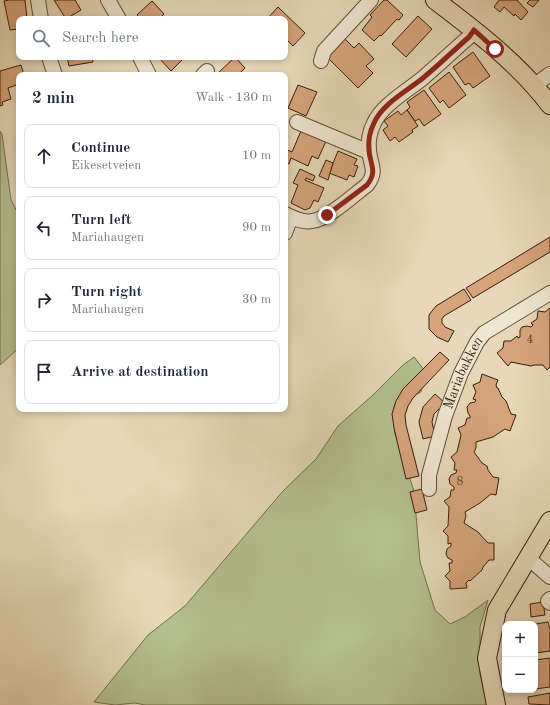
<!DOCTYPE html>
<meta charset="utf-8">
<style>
body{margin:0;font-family:"Old Standard TT",serif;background:#f2f2f3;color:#1f2937}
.controls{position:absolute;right:12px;bottom:12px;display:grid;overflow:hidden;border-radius:8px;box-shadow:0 2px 6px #0003}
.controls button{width:36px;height:36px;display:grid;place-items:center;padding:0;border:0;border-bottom:1px solid #e0e1e3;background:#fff;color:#1f2937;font:20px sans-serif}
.stop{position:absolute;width:12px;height:12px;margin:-9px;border:3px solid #8f2418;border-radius:50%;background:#fff}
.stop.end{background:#8f2418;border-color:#fff;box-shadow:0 1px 4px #0008}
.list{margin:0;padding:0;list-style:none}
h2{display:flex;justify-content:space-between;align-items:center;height:52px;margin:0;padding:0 16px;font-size:17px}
h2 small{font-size:13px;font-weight:400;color:#747a83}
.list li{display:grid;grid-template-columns:26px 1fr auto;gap:12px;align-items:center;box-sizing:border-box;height:64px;margin:0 8px 8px;padding:0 8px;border:1px solid #e0e1e3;border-radius:8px}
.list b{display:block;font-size:15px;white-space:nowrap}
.list p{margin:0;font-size:13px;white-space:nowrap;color:#747a83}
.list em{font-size:13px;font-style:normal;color:#747a83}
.icon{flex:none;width:22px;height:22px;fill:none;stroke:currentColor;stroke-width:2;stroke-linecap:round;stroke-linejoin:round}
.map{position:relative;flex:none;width:550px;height:705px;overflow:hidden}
.search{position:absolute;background:#fff;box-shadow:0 2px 6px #0003;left:16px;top:16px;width:272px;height:44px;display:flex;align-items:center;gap:10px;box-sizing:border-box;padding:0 14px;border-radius:8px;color:#747a83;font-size:15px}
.panel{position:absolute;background:#fff;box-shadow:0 2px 6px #0003;left:16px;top:72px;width:272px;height:340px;border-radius:8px}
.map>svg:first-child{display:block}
</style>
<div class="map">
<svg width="550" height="705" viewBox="0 0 550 705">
<rect width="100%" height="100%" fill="#e6d8b8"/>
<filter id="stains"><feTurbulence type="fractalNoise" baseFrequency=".005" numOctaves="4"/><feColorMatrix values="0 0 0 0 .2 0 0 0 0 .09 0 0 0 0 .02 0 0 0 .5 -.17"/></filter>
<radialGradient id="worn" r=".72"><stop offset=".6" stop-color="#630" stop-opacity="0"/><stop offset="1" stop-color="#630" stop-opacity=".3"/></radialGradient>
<!-- green -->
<g fill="#b4bf8f" stroke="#756e4c">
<polygon points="0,131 2,134 11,200 19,215 19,348 0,365"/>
<polygon points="414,357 425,371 421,392 394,406 395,434 414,491 420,562 435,610 450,624 465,617 488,600 480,627 480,674 487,705 145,705 135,703 115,705 94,702 148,635 185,606 283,491 316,459 338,426 374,394 403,365"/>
</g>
<!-- building -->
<g fill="#d6a47c" stroke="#361e09">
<polygon points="9,0 25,0 27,19 19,19 19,29 10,30 4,1"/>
<polygon points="54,0 75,0 81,10 66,19"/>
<polygon points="384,0 387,0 403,15 399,20 397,19 381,36 380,35 374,41 362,30 372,17 370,15"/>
<polygon points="499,0 517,0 528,12 521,20 515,14 514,16 504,7 500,12 494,7"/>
<polygon points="530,0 539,0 533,7 527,3"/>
<polygon points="152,1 164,14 159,19 141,19 137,15"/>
<polygon points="278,7 305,33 293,46 285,38 285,19 267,19"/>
<polygon points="418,16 432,29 406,57 392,44"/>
<polygon points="343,37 354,48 359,43 374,59 366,66 373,73 358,88 325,55"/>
<polygon points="473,52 490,76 473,88 469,83 465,85 453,67"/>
<polygon points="67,57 92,57 93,62 69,66"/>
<polygon points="159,57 185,57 171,71 159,58"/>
<polygon points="235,57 245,68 241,72 244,75 217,75 217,74"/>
<polygon points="21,65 24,75 19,75 19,84 8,88 11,99 2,102 3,105 0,106 0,71"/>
<polygon points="449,72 466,95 449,108 443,100 440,103 429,88"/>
<polygon points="298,85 317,92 306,116 288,108"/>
<polygon points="424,90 441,114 424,126 419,119 415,121 407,110 410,107 407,102"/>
<polygon points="407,110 418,126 412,130 413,132 399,142 395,137 390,141 383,130 388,126 384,121 398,111 401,115"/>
<polygon points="301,131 326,141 318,159 312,156 308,166 291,158 289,164 285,163 285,149 292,152"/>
<polygon points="338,151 357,159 354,165 358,166 354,177 349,175 347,180 329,173"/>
<polygon points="326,160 333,163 328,180 319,176"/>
<polygon points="300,169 315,176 313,181 306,178 305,180 324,188 318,202 314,200 310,208 305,210 291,203 298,185 293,183"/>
<polygon points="550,237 550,252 473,298 466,288"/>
<polygon points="464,289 471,300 444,316 442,319 442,323 445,327 454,331 448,342 437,337 429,329 429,315 436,306"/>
<polygon points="550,308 550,367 547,370 543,365 534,365 531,366 511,362 508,366 497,353 503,348 504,341 511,341 517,336 518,338 520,337 520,330 522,327 527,326 531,327 533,325 531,323 537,319 538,311 545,312"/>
<polygon points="440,352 449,360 413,398 408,406 405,415 406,425 419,476 406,479 394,428 392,414 396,401 403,389"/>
<polygon points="482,374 498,380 496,385 497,388 498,388 502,397 506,401 511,414 516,415 510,431 505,429 493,437 476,442 476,448 474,452 482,463 487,466 488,470 493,477 499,478 496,495 491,494 480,503 465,512 466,516 464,523 478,532 488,543 494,543 494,560 489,560 483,567 482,570 470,581 469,580 466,583 467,588 450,589 450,581 445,576 450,571 449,563 452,563 452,560 448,558 446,554 447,549 451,546 451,543 448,544 448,536 443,531 448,526 449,507 444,501 450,497 451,490 454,490 454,487 450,484 449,479 451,475 456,473 457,470 454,470 455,463 451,457 457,452 461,435 458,428 465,425 467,418 470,418 470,416 468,413 467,407 470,403 475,402 476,400 473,399 476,392 473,385 480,382"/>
<polygon points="435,394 445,403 434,414 432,422 435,436 423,439 419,422 423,407"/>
<polygon points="422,489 427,510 415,513 410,492"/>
<polygon points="543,602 545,615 531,617 530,604"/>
<polygon points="548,622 550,629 550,651 535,653 535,624"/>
<polygon points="550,658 550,687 535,689 535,660"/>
<polygon points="550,693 550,705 529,704 528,697"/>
</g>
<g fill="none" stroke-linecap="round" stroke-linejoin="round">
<!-- minor casing -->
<g stroke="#624c35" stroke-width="16">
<g id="minor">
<polyline points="38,0 41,19"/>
<polyline points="108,0 119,19"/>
<polyline points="49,57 55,75"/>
<polyline points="140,57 149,75"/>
<polyline points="321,61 324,51 371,0"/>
<polyline points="203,75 207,71"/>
<polyline points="535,85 550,74"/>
<polyline points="297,122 369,152"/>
<path d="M 285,214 C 293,218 303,223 312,221 C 327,220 355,194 367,185 C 378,171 370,165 369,150 C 368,141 370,131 374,123 C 382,105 407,91 423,78 C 438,65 453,51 469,37 L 474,30"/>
<polyline points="285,233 291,217"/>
<path id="s1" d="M 429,489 L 429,475 L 445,416 L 461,373 L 477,342 L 484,333 L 550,293"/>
<polyline points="528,558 550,577"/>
<polyline points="550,599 548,601 550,603"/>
</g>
</g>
<!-- major casing -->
<g stroke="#361e09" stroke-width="20">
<g id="major">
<path d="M 435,0 C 476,31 519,64 550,105"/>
<polyline points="496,705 487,658 497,610 550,521"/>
</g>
</g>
<!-- minor -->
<use href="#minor" stroke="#efe6d1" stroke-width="14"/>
<!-- major -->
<use href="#major" stroke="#e6d8b8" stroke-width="18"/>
</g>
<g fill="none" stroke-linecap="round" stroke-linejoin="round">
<!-- route -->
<path stroke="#8f2418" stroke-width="5" d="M 327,215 L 367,185 C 378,171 370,165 369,150 C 368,141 370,131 374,123 C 382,104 407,91 423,78 C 439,65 453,51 469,37 L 474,30 L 495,49"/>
</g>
<g text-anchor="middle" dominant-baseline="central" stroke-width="3" stroke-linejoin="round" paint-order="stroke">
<!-- number labels -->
<g font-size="12" fill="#5e4026">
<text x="530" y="340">4</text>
<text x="460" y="482">8</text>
</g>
<!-- street labels -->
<g font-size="14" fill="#361e09" stroke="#efe6d1">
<text stroke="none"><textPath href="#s1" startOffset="122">Mariabakken</textPath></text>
</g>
</g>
<rect width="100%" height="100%" filter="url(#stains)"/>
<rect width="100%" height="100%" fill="url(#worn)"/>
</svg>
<div class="controls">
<button>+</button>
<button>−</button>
</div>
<div class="stop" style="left:495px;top:49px"></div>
<div class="stop end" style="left:327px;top:215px"></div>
<div class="search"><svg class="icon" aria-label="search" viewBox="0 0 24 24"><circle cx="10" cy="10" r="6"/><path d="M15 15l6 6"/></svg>Search here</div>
<section class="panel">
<h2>2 min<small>Walk · 130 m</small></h2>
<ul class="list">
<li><svg class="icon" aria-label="ahead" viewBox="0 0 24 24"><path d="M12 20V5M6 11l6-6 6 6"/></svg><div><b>Continue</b><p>Eikesetveien</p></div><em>10 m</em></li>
<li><svg class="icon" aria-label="left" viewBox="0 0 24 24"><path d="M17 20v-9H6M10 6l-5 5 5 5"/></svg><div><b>Turn left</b><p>Mariahaugen</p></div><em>90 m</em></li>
<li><svg class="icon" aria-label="right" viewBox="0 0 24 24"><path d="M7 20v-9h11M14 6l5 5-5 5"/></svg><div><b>Turn right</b><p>Mariahaugen</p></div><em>30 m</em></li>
<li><svg class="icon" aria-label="arrive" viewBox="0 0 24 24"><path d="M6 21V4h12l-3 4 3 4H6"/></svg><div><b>Arrive at destination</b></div></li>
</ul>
</section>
</div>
